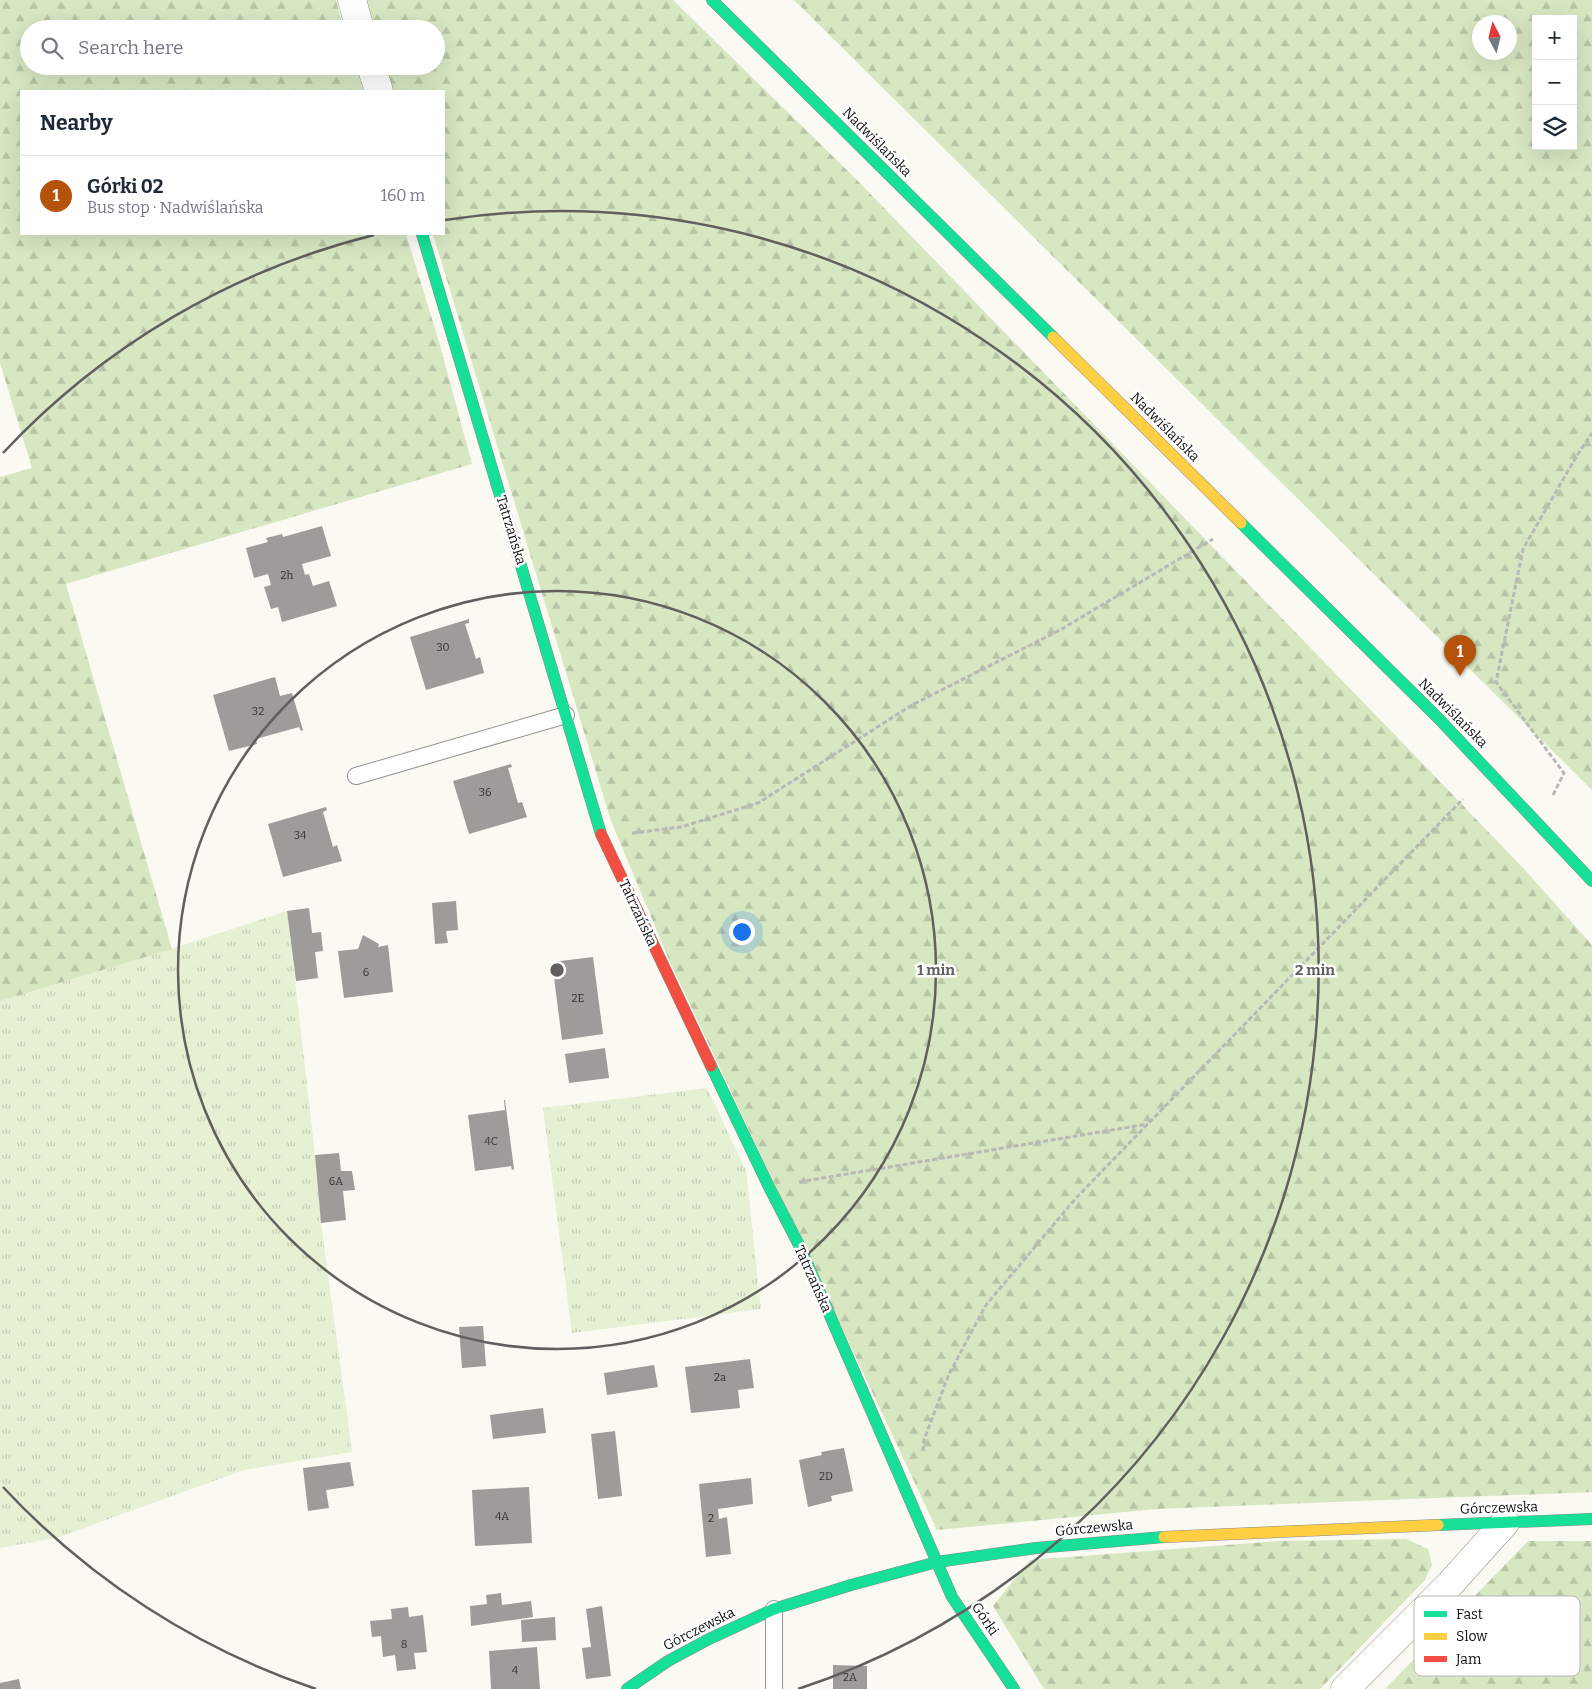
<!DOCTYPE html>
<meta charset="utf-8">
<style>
body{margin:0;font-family:Bitter,serif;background:#f2f2f3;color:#1f2937}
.controls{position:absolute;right:15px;top:15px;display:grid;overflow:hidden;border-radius:0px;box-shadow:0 5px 20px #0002}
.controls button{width:45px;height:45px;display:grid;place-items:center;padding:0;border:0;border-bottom:1px solid #e0e1e3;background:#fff;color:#1f2937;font:25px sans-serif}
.compass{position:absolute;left:1472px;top:15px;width:45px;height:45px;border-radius:50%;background:#fff;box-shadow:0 5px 20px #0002;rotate:353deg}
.you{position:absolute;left:741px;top:931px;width:18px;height:18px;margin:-12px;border:4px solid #fff;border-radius:50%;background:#1a73e8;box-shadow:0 0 0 8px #1a73e833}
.badge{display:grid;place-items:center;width:32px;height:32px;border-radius:50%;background:#b45309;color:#fff;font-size:16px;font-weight:700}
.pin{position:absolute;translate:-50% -41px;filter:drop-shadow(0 1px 2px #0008)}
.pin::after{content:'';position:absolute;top:26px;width:18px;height:15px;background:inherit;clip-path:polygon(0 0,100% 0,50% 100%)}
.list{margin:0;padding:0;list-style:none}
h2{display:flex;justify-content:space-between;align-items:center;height:65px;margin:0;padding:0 20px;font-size:21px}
h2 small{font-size:16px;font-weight:400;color:#747a83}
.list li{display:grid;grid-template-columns:32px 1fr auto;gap:15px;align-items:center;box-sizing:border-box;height:80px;padding:0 20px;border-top:1px solid #e0e1e3}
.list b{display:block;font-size:19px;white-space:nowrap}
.list p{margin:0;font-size:16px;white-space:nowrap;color:#747a83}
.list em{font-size:16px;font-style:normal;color:#747a83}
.icon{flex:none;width:28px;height:28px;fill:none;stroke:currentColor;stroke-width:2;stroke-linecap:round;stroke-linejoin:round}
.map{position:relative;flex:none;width:1592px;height:1689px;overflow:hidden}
.search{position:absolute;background:#fff;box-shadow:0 5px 20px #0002;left:20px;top:20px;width:425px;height:55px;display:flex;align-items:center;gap:12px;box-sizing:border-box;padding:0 18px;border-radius:28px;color:#747a83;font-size:19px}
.panel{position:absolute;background:#fff;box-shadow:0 5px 20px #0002;left:20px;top:90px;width:425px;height:145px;border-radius:0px}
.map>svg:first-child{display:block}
</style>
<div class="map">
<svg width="1592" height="1689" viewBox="0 0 1592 1689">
<defs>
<pattern id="grass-tufts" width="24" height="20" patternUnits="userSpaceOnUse" patternTransform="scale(1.25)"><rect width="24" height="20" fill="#e6f0d3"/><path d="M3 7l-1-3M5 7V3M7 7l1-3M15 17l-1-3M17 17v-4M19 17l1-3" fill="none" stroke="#c4cdb4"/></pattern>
<pattern id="forest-firs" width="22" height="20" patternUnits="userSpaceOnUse" patternTransform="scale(1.25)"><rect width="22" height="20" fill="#d7e7c2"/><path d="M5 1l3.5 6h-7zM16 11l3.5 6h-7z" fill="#b7c5a6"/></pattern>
</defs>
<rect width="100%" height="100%" fill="#faf9f2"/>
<!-- grass -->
<g fill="url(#grass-tufts)">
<polygon points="287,911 315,1155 321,1223 352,1452 244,1470 56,1538 0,1548 0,1001 165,951"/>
<polygon points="707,1088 746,1171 761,1309 572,1333 543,1108"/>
</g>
<!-- forest -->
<g fill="url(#forest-firs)" fill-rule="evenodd">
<polygon points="0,0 336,0 344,29 29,29 29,66 356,66 363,91 21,91 21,234 406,234 439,342 472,464 66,584 172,949 0,1001 0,477 32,468 0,363"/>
<polygon points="362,0 673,0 855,178 1425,766 1523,868 1592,945 1592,1492 1156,1509 937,1530 670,962 611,821 433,234 444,234 444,91 390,91 382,66 436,66 436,29 371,29"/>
<path d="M 794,0 L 1592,0 L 1592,790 ZM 1536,19 L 1573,19 L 1573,146 L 1536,146 ZM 1480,22 L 1510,22 L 1510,52 L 1480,52 Z"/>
<polygon points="1406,1539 1428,1549 1432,1565 1425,1580 1320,1689 1044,1689 993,1606 1030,1560 1280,1541"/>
<polygon points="1528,1541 1592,1541 1592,1689 1385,1689"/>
</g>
<!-- building -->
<g fill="#9e9c98">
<polygon points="322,526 331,556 302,564 305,575 309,574 313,586 329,581 337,606 282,622 278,607 271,609 264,587 271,585 268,574 254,578 246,548 268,542 266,538 282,534 283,537"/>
<polygon points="469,619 469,623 465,624 476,659 480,657 484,673 426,690 410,637"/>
<polygon points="275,677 280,696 292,693 303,730 301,731 299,727 256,739 257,744 229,751 213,695"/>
<polygon points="511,764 512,767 508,768 518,803 522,802 527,817 469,834 453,781"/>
<polygon points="326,807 327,810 323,812 333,847 337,845 342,861 283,877 268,824"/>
<polygon points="456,901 458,930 446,931 448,943 435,944 432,903"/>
<polygon points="309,908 312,933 321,932 323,951 315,952 318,978 296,981 287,911"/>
<polygon points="363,935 379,944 378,947 388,945 393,992 344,998 338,951 358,949"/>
<polygon points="593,957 603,1034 562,1040 552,962"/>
<polygon points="605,1048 609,1078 569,1083 565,1054"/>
<polygon points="504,1100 505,1100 514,1169 512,1170 511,1166 475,1171 468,1115 505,1110"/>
<polygon points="339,1153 341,1171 352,1171 355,1190 343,1191 346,1220 321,1223 315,1155"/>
<polygon points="483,1326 486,1366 462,1368 459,1327"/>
<polygon points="750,1359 754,1388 738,1390 740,1408 691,1413 685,1367"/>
<polygon points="654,1365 658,1387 607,1395 604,1373"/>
<polygon points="543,1408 546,1433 493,1439 490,1415"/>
<polygon points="615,1431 622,1496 598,1499 591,1434"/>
<polygon points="844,1448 853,1491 831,1496 832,1501 808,1507 799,1460 822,1455 821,1452"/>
<polygon points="350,1462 354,1486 326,1490 329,1508 308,1511 303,1468"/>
<polygon points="751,1478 753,1504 718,1509 719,1519 727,1517 731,1554 706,1557 699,1484"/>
<polygon points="529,1487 532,1543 475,1546 472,1490"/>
<polygon points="501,1593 502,1605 531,1601 533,1617 471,1626 470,1606 487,1604 486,1595"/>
<polygon points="602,1606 611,1676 586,1679 582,1648 591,1647 586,1609"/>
<polygon points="408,1607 409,1617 423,1615 427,1652 414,1653 416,1669 397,1671 395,1655 383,1657 381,1636 372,1637 370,1621 392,1619 391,1609"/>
<polygon points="555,1617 556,1640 522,1642 521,1620"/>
<polygon points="537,1647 540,1689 491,1689 489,1651"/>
<polygon points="833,1665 867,1666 867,1689 833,1689"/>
<polygon points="19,1679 21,1689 0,1689 0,1683"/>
</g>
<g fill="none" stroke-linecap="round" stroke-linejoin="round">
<!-- lane casing -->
<g stroke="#949491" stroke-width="18">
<g id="lane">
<polyline points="356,776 566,715"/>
<polyline points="774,1689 774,1609"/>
</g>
</g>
<!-- street casing -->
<g stroke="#949491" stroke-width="29">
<g id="street">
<polyline points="352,0 360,29"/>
<polyline points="371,66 379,91"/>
<polyline points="1345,1689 1450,1584 1505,1523"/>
</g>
</g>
<!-- fast casing -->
<g stroke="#8b8a87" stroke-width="12">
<g id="fast">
<polyline points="712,0 1053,337"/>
<polyline points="422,234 601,834"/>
<polyline points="1241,523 1439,719 1592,881"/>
<polyline points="711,1066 769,1187 801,1249 952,1597 1014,1689"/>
<polyline points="1438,1525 1592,1519"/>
<polyline points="627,1689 668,1661 709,1639 774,1609 851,1585 937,1562 1036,1548 1164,1537"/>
</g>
</g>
<!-- slow casing -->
<g stroke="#8b8a87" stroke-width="12">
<g id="slow">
<polyline points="1053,337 1241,523"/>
<polyline points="1164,1537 1438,1525"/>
</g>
</g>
<!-- jam casing -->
<g stroke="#8b8a87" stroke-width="12">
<polyline id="jam" points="601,834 711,1066"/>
</g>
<!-- path -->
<g stroke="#b8b8b6" stroke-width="3" stroke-dasharray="5 2.5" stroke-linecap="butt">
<polyline points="1553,795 1564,773 1496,682 1523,549 1576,457 1592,433"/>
<polyline points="632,833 681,827 758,803 912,705 1060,630 1213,539"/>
<polyline points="799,1182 1148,1124"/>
<polyline points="923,1451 924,1440 949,1374 986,1305 1076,1198 1463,799"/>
</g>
<!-- lane -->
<use href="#lane" stroke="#fefefd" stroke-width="16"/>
<!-- street -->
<use href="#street" stroke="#fefefd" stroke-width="28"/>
<!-- fast -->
<use href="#fast" stroke="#16e098" stroke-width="11"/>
<!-- slow -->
<use href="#slow" stroke="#ffcf43" stroke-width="11"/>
<!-- jam -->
<use href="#jam" stroke="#f24e42" stroke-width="11"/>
</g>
<!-- distance rings -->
<g fill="none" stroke="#61605e" stroke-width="2.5">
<circle cx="557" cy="970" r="379"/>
<path d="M316 1689A758 758 0 0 1 3 1487M3 453A758 758 0 0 1 374 235M445 220A758 758 0 0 1 798 1689"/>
</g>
<g text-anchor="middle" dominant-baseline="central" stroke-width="5" stroke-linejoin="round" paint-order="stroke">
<!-- number labels -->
<g font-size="11" fill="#323230">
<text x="287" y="575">2h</text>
<text x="443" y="647">30</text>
<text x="258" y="711">32</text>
<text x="485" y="792">36</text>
<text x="300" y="835">34</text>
<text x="366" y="972">6</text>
<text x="578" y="998">2E</text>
<text x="491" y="1141">4C</text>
<text x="336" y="1181">6A</text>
<text x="720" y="1377">2a</text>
<text x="826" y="1476">2D</text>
<text x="502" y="1516">4A</text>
<text x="711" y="1518">2</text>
<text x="404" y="1644">8</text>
<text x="515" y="1670">4</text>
<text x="850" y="1677">2A</text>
</g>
<!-- street labels -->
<g font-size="14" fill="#0e0e0e" stroke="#fff">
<text transform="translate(877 142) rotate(45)">Nadwiślańska</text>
<text transform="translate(1165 427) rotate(45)">Nadwiślańska</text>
<text transform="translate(511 530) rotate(73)">Tatrzańska</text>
<text transform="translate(1453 713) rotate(45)">Nadwiślańska</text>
<text transform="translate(638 913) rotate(65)">Tatrzańska</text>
<text transform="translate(813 1279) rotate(66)">Tatrzańska</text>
<text transform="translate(1499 1508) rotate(-2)">Górczewska</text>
<text transform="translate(1094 1528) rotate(-5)">Górczewska</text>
<text transform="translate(985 1619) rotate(56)">Górki</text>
<text transform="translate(699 1629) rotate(-27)">Górczewska</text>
</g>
</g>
<!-- legend -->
<rect x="1414" y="1596" width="166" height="80" rx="8" fill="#fff" stroke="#b7b7b7" stroke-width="1"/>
<rect x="1424" y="1611" width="23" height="6" fill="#16e098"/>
<rect x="1424" y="1633" width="23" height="7" fill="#ffcf43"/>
<rect x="1424" y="1656" width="23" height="6" fill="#f24e42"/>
<g font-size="14" fill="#0e0e0e">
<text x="1456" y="1619">Fast</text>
<text x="1456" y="1641">Slow</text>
<text x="1456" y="1664">Jam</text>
</g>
<circle cx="557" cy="970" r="8" fill="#61605e" stroke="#fff" stroke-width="2.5"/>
<g font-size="15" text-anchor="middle" font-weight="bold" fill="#61605e" stroke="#fff" stroke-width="5" stroke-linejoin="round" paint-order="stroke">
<text x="936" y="975">1 min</text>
<text x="1315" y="975">2 min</text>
</g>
</svg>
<div class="controls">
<button>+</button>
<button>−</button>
<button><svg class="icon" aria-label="layers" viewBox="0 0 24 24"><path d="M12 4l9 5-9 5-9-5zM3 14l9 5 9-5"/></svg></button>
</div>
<svg class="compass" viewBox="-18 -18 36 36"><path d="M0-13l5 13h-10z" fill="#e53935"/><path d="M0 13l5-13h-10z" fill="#747a83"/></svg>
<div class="you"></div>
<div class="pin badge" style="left:1460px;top:676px">1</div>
<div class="search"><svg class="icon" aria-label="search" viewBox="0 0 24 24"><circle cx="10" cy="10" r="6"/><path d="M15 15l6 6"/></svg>Search here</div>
<section class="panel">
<h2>Nearby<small></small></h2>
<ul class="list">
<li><span class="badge">1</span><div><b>Górki 02</b><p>Bus stop · Nadwiślańska</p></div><em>160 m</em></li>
</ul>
</section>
</div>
